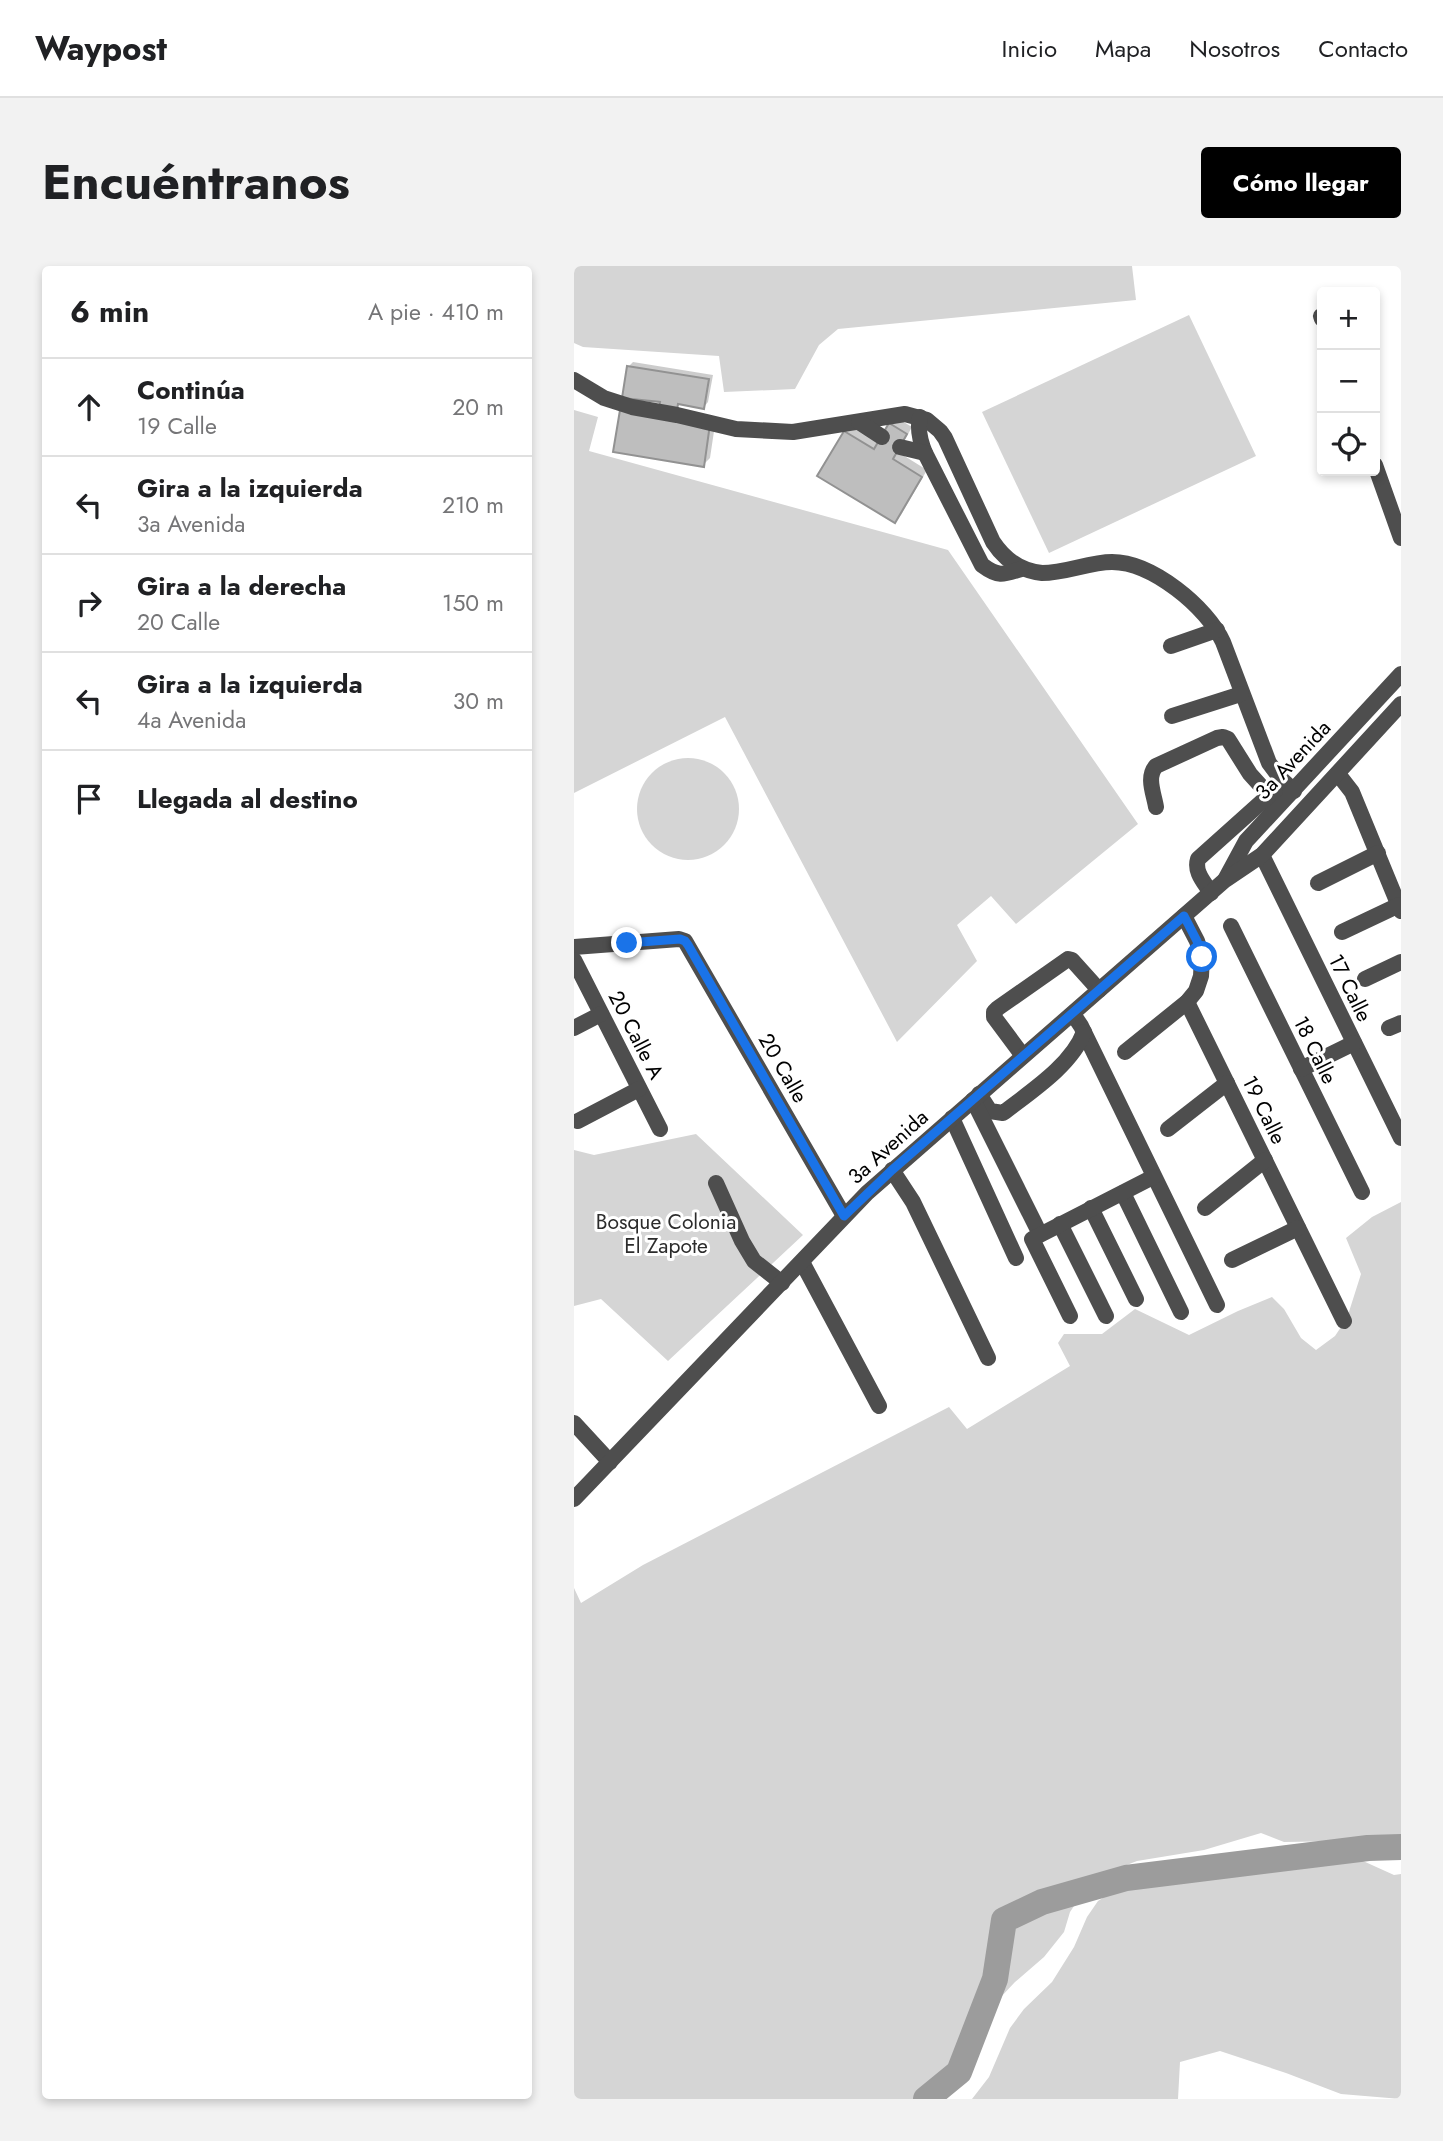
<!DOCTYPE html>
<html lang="es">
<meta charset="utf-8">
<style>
body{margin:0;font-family:Jost,sans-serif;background:#f2f2f2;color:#202124}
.controls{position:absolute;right:21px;top:21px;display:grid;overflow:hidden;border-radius:7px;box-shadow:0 4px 10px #0003}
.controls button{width:63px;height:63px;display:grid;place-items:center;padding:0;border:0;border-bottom:2px solid #e0e0e0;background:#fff;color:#202124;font:35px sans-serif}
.stop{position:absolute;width:21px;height:21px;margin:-16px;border:5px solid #1a73e8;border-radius:50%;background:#fff}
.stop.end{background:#1a73e8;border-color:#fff;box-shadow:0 2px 7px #0008}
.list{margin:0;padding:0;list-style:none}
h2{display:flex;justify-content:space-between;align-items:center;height:91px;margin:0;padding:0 28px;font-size:30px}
h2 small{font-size:23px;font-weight:400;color:#757577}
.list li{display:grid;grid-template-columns:46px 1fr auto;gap:21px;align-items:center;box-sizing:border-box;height:98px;padding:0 28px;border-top:2px solid #e0e0e0}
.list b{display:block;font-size:26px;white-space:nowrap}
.list p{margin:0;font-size:23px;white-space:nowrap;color:#757577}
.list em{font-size:23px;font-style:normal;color:#757577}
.icon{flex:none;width:38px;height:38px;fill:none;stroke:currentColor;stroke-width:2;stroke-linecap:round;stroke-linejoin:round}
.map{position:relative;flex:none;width:827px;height:1833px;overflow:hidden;border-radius:7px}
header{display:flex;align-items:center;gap:42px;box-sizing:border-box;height:98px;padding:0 35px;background:#fff;border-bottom:2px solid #e0e0e0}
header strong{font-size:33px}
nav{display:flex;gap:38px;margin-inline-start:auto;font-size:24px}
.intro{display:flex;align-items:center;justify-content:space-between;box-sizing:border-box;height:168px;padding:0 42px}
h1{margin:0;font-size:49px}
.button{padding:18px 32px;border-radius:7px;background:#000;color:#fff;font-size:24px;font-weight:700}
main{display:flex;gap:42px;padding:0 42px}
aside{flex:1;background:#fff;border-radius:7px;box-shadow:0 4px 10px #0003}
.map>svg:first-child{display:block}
</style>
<header>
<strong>Waypost</strong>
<nav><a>Inicio</a><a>Mapa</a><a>Nosotros</a><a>Contacto</a></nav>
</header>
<div class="intro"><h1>Encuéntranos</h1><a class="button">Cómo llegar</a></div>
<main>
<aside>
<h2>6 min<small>A pie · 410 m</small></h2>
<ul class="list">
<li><svg class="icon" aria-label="ahead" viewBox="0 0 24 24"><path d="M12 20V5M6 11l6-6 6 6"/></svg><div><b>Continúa</b><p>19 Calle</p></div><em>20 m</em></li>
<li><svg class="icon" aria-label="left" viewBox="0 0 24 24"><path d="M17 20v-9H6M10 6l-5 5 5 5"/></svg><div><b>Gira a la izquierda</b><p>3a Avenida</p></div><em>210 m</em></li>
<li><svg class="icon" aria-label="right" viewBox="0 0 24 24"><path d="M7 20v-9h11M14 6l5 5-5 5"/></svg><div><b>Gira a la derecha</b><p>20 Calle</p></div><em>150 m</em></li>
<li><svg class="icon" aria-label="left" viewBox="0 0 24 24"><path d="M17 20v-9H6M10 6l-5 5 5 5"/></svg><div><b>Gira a la izquierda</b><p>4a Avenida</p></div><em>30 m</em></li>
<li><svg class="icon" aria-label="arrive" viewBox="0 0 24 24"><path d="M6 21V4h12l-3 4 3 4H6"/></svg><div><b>Llegada al destino</b></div></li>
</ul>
</aside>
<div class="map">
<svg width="827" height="1833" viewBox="0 0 827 1833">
<rect width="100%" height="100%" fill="#fff"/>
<!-- green -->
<g fill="#d5d5d5">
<polygon points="0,0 558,0 562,34 264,63 245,79 221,123 150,126 145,90 9,81 0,77"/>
<polygon points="615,49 682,190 475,287 408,146"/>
<polygon points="0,144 24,151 15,185 374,284 564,558 442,658 417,630 383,659 403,695 323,776 151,451 0,527"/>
<circle cx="114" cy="543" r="51"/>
<polygon points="122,868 229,969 94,1095 27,1033 0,1040 0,884 20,889"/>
<polygon points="827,936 827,1593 805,1580 774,1575 710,1576 687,1567 630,1584 563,1595 540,1604 510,1625 496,1646 490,1666 470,1691 441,1716 410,1749 401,1774 365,1833 0,1833 0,1322 7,1337 69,1299 375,1141 393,1163 496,1100 484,1077 490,1068 528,1068 561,1043 615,1069 664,1045 698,1031 710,1043 727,1072 742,1084 761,1070 773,1052 787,1008 772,972 798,951"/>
<polygon points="700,1586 778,1590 820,1609 827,1608 827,1833 767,1828 712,1807 646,1785 606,1796 604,1833 398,1833 415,1811 436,1762 450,1743 478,1716 500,1681 513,1651 524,1635 546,1621 571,1610 644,1595"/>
</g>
<!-- shadow -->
<g fill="#0003">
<polygon points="59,96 139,109 134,136 130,141 107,137 99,145 142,152 136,192 129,199 88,134 54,101"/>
<polygon points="323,152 338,161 324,186 353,204 327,249 321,255 245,210 271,166 278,159 306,176 317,158"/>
</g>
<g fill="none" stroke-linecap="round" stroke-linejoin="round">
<!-- river -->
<polyline stroke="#9c9c9c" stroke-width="26" points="352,1833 385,1806 421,1713 430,1654 468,1636 552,1612 794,1582 827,1581"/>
</g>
<!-- building -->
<g fill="#bebebe" stroke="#929292" stroke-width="2">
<polygon points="53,100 135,113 130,143 104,138 103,144 85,142 86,136 48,132"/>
<polygon points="46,144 136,158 130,201 39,186"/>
<polygon points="315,157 333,168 319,193 348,211 321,257 243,210 270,165 300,183"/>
</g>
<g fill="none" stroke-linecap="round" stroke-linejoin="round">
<!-- minor -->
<g stroke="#4e4e4e" stroke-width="16">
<polyline points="747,50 748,53"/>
<path d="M 0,114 L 30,132 L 58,141 L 103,149 L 162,163 L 219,166 L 331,148 L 353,154 L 366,165 L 371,172 L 419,276 C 431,294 446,305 468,307 C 492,307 515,296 538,296 C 578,296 633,341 649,376 L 695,497 L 707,513 L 720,525"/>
<path d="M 346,151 C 343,164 346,175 351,187 L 408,299 C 424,311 429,309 447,303"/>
<polyline points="285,156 308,171"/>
<polyline points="326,181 351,187"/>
<polyline points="801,199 827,272"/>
<polyline points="597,380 643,364"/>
<polyline points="598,450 667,428"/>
<polyline points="764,508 778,526 827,645"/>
<path d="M 582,541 C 580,528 572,511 582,500 L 643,472 L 649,471 L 654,473 L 676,508 L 695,529"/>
<polyline points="688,589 827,872"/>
<polyline points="652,612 672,575 827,408"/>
<polyline points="744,617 804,587"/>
<path d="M 637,627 C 630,616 620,606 624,593 L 701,524"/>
<polyline points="657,660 788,926"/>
<polyline points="768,666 825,639"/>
<polyline points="0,681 105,673 111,675 270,950"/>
<polyline points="0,694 86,863"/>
<polyline points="791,713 827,696"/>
<polyline points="613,736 770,1055"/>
<polyline points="499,748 507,760 643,1039"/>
<polyline points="0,762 27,748"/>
<polyline points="815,762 827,757"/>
<polyline points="551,786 613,736 622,725 627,710 628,691 623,675 610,650"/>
<polyline points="449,790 420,751 420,746 424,742 494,693 498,694 525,724"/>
<polyline points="727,803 780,777"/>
<path d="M 405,828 L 416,845 L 429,847 C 456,826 498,799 510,766"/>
<polyline points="399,834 466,968"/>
<polyline points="378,852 442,992"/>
<polyline points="4,855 65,823"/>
<polyline points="594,863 653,817"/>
<polyline points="318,904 339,936 414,1092"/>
<polyline points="142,917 168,975 180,995 208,1017"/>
<polyline points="549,927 607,1046"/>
<polyline points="517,942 562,1033"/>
<polyline points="631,942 691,894"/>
<polyline points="486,958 532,1050"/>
<polyline points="658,994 724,962"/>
<polyline points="228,996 305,1140"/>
<polyline points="496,1050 458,973 579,911"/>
<polyline points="0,1157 36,1196"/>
<polyline points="0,1233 293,927 651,614 688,589 827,438"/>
</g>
</g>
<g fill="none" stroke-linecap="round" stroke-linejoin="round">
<!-- route -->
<polyline stroke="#1a73e8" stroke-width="9" points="53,677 106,673 111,675 114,679 270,950 318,904 610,650 623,675 628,691"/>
</g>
<g text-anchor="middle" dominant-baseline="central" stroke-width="6" stroke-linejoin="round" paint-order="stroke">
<!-- street labels -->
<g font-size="21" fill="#000" stroke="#fff">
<text transform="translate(719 494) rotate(-47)">3a Avenida</text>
<text transform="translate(776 722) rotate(64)">17 Calle</text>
<text transform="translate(62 769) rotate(63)">20 Calle A</text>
<text transform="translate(741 784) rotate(64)">18 Calle</text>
<text transform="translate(209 802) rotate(60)">20 Calle</text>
<text transform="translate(690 844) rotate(64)">19 Calle</text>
<text transform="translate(314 881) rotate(-42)">3a Avenida</text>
</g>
<!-- park labels -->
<g font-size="21" fill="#2c2c2c" stroke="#fff">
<text x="92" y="956">Bosque Colonia<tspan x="92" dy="24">El Zapote</tspan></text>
</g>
</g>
</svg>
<div class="controls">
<button>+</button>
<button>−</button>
<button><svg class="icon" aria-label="locate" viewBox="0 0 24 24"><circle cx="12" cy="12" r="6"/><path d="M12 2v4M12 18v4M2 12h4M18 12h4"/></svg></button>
</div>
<div class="stop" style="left:628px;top:691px"></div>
<div class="stop end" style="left:53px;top:677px"></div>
</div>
</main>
